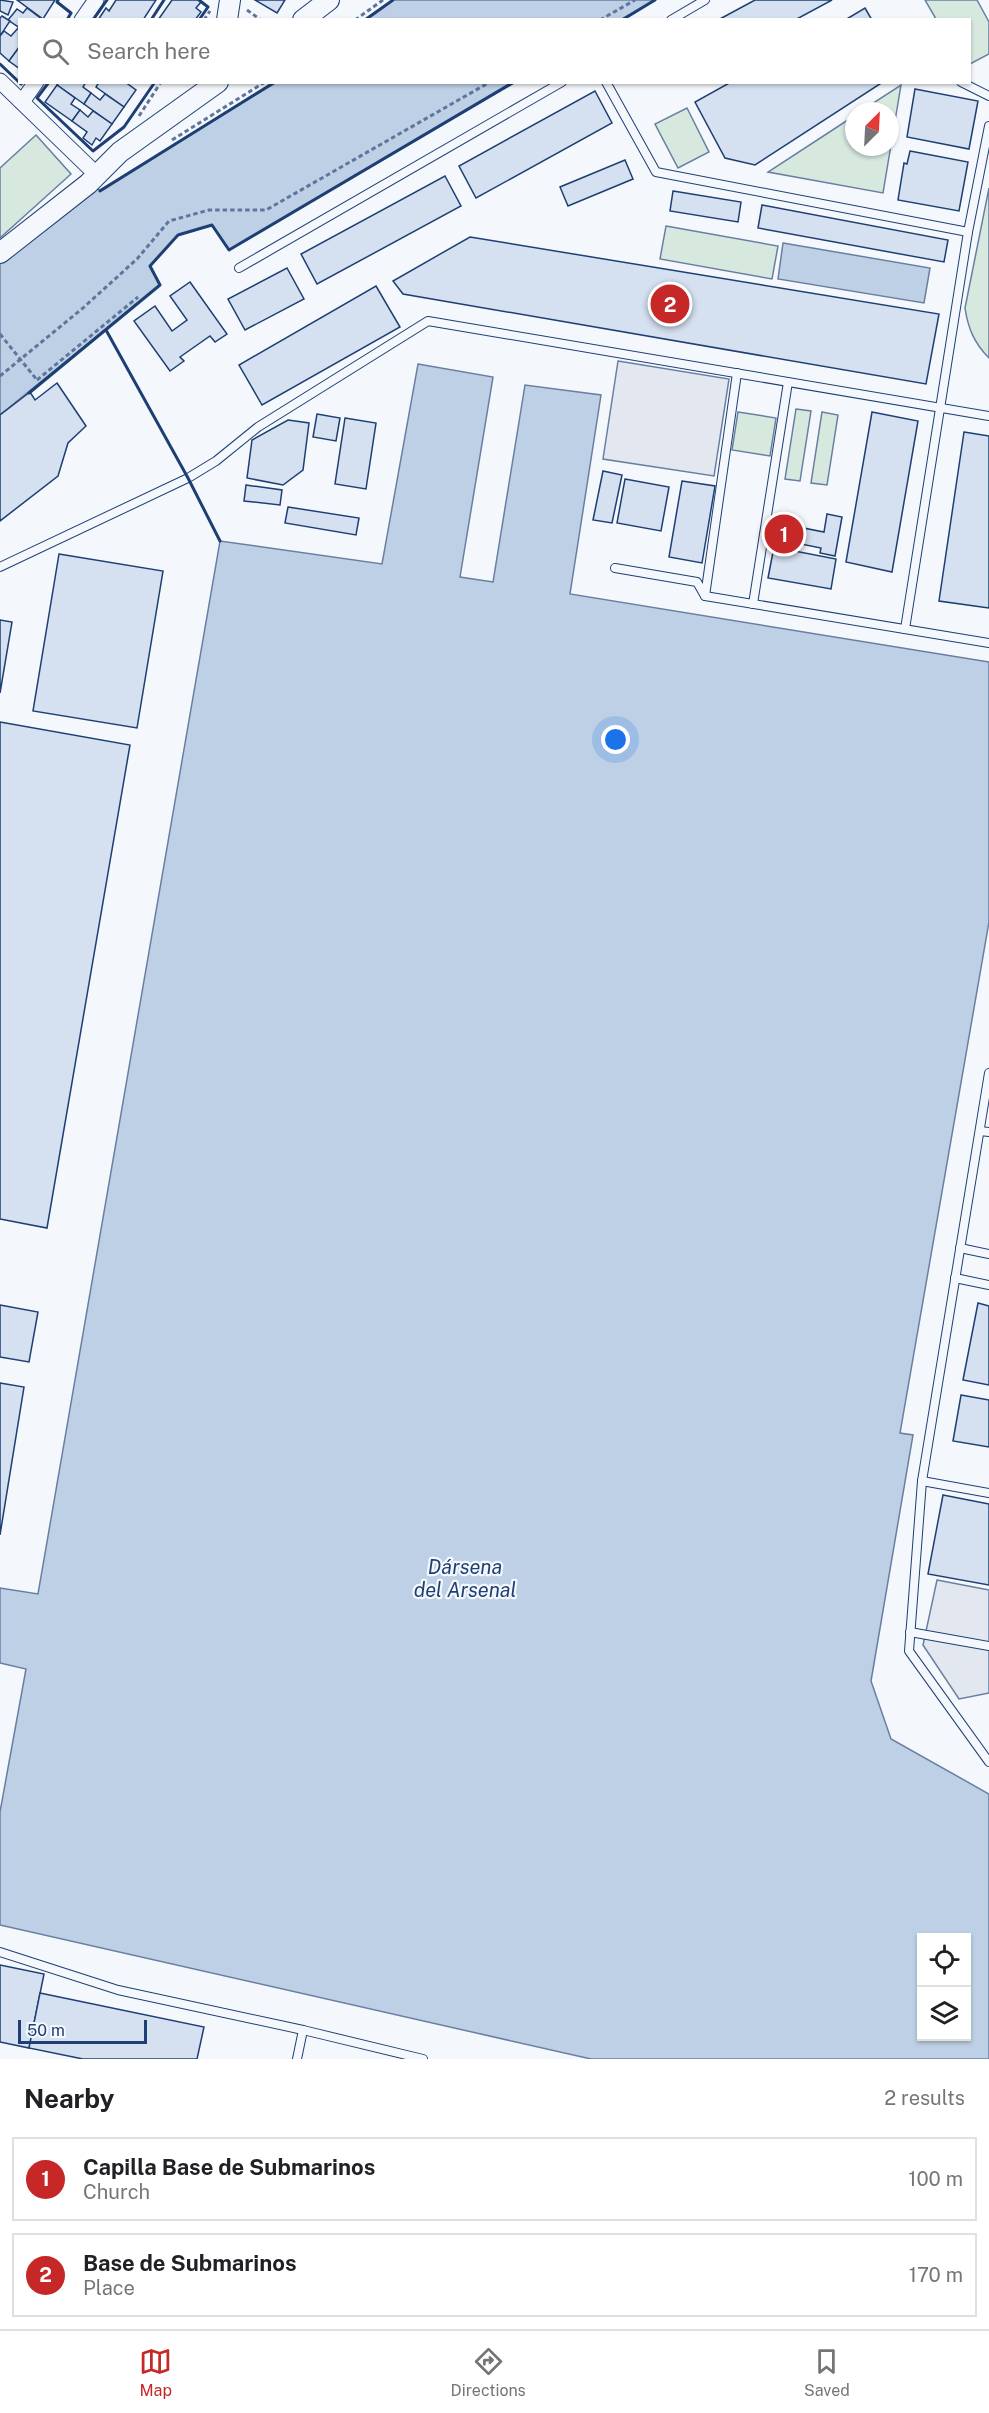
<!DOCTYPE html>
<meta charset="utf-8">
<style>
body{margin:0;font-family:"Public Sans",sans-serif;background:#f2f2f2;color:#202124}
.controls{position:absolute;right:18px;bottom:18px;display:grid;overflow:hidden;border-radius:0px;box-shadow:0 2px 4px #0004}
.controls button{width:54px;height:54px;display:grid;place-items:center;padding:0;border:0;border-bottom:2px solid #e0e0e0;background:#fff;color:#202124;font:30px sans-serif}
.compass{position:absolute;left:845px;top:102px;width:54px;height:54px;border-radius:50%;background:#fff;box-shadow:0 2px 4px #0004;rotate:24deg}
.scale{position:absolute;left:18px;bottom:15px;width:129px;box-sizing:border-box;padding-left:6px;border:3px solid #1d3f73;border-top:0;font-size:16px;line-height:21px;white-space:nowrap;color:#1d3f73;-webkit-text-stroke:4px #f4f7fb;paint-order:stroke}
.you{position:absolute;left:616px;top:740px;width:21px;height:21px;margin:-15px;border:4px solid #fff;border-radius:50%;background:#1a73e8;box-shadow:0 0 0 9px #1a73e833}
.badge{display:grid;place-items:center;width:39px;height:39px;border-radius:50%;background:#c62828;color:#fff;font-size:20px;font-weight:700}
.pin{position:absolute;translate:-50% -50%;border:3px solid #fff;box-shadow:0 2px 6px #0006}
.list{margin:0;padding:0;list-style:none}
h2{display:flex;justify-content:space-between;align-items:center;height:78px;margin:0;padding:0 24px;font-size:26px}
h2 small{font-size:20px;font-weight:400;color:#757577}
.list li{display:grid;grid-template-columns:39px 1fr auto;gap:18px;align-items:center;box-sizing:border-box;height:84px;margin:0 12px 12px;padding:0 12px;border:2px solid #e0e0e0;border-radius:0px}
.list b{display:block;font-size:22px;white-space:nowrap}
.list p{margin:0;font-size:20px;white-space:nowrap;color:#757577}
.list em{font-size:20px;font-style:normal;color:#757577}
.icon{flex:none;width:33px;height:33px;fill:none;stroke:currentColor;stroke-width:2;stroke-linecap:round;stroke-linejoin:round}
.map{position:relative;flex:none;width:989px;height:2059px;overflow:hidden}
.search{position:absolute;background:#fff;box-shadow:0 2px 4px #0004;left:18px;right:18px;top:18px;height:66px;display:flex;align-items:center;gap:15px;box-sizing:border-box;padding:0 21px;border-radius:0px;color:#757577;font-size:22px}
.sheet{height:270px;background:#fff}
nav{display:flex;justify-content:space-around;align-items:center;box-sizing:border-box;height:84px;border-top:2px solid #e0e0e0;background:#fff;font-size:16px;color:#757577}
nav a{display:grid;justify-items:center;gap:3px}
nav .on{color:#c62828}
.map>svg:first-child{display:block}
</style>
<div class="map">
<svg width="989" height="2059" viewBox="0 0 989 2059">
<rect width="100%" height="100%" fill="#f4f7fb"/>
<!-- green -->
<g fill="#d7e8df" stroke="#687fa3" stroke-width="1.5">
<polygon points="925,0 977,0 989,22 989,54 970,64 970,20 936,19"/>
<polygon points="901,85 883,193 768,172 854,116 854,147 890,147 890,111 861,111"/>
<polygon points="687,108 709,152 678,168 655,124"/>
<polygon points="36,135 71,174 0,238 0,168"/>
<path d="M 989,188 L 989,358 C 974,343 968,328 965,308 Z"/>
<polygon points="666,226 778,246 772,279 660,259"/>
<polygon points="796,409 811,411 800,481 785,479"/>
<polygon points="738,412 776,418 770,456 732,450"/>
<polygon points="822,412 838,415 827,485 811,483"/>
</g>
<!-- parking -->
<g fill="#e3e8f0" stroke="#687fa3" stroke-width="1.5">
<polygon points="618,361 729,379 714,476 603,459"/>
<polygon points="937,1580 989,1590 989,1693 959,1699 923,1645"/>
</g>
<!-- water -->
<g fill="#bed0e5" stroke="#687fa3" stroke-width="1.5" fill-rule="evenodd">
<polygon points="393,0 655,0 622,19 365,19"/>
<polygon points="275,83 514,83 229,250 212,225 178,235 150,266 160,285 0,415 0,263 98,189 100,190"/>
<polygon points="783,243 930,268 924,303 778,279"/>
<path d="M 418,364 L 493,377 L 460,577 L 493,582 L 525,385 L 601,395 L 570,594 L 989,662 L 989,922 L 900,1433 L 913,1435 L 871,1681 L 891,1739 L 989,1794 L 989,2059 L 591,2059 L 0,1925 L 0,1812 L 26,1669 L 0,1663 L 0,1588 L 38,1594 L 220,541 L 382,564 ZM 922,1938 L 966,1938 L 966,2036 L 922,2036 Z"/>
</g>
<!-- building -->
<g fill="#d5e0f0" stroke="#1d3f73" stroke-width="1.5">
<polygon points="0,0 13,2 8,15 0,11"/>
<polygon points="17,0 55,0 43,19"/>
<polygon points="116,0 156,0 143,20 98,20 106,8 109,11"/>
<polygon points="172,0 199,0 201,2 196,8 201,12 195,20 158,20"/>
<polygon points="255,0 285,0 277,13"/>
<polygon points="755,0 832,0 795,20 718,20"/>
<polygon points="27,8 43,20 20,20 20,28 8,20 17,9 23,13"/>
<polygon points="865,8 872,20 845,20"/>
<polygon points="2,16 10,21 0,36 0,18"/>
<polygon points="19,27 20,46 9,61 0,53 0,36 4,31 11,36"/>
<polygon points="20,46 20,69 9,61"/>
<polygon points="59,82 86,82 83,87 91,93 84,104 57,85"/>
<polygon points="99,82 125,82 136,90 124,107 96,87"/>
<polygon points="731,82 883,82 755,165 725,158 695,102"/>
<polygon points="57,85 75,98 71,104 80,110 72,121 45,102"/>
<polygon points="915,89 978,101 969,149 907,137"/>
<polygon points="595,91 612,123 476,198 459,166"/>
<polygon points="91,93 100,100 105,94 124,107 112,124 84,104"/>
<polygon points="80,110 88,117 93,111 112,124 100,141 96,138 92,145 83,138 87,132 72,121"/>
<polygon points="910,151 968,162 959,211 898,200 904,163 907,164"/>
<polygon points="625,160 633,179 568,206 560,187"/>
<polygon points="445,176 461,206 317,284 301,254"/>
<polygon points="673,191 741,202 738,222 670,211"/>
<polygon points="762,205 948,240 944,262 758,228"/>
<polygon points="470,237 939,314 926,384 403,294 393,281"/>
<polygon points="287,268 304,299 245,330 228,299"/>
<polygon points="190,282 227,334 215,342 210,336 180,357 184,361 170,371 134,321 155,306 172,331 187,320 170,296"/>
<polygon points="376,286 400,327 262,405 239,365"/>
<polygon points="57,383 86,426 68,443 58,476 0,521 0,415 30,392 35,400"/>
<polygon points="872,412 918,421 892,572 846,562"/>
<polygon points="317,414 340,418 336,441 313,437"/>
<polygon points="345,418 376,423 366,489 335,484"/>
<polygon points="288,420 309,423 303,470 283,485 247,478 252,440"/>
<polygon points="964,432 989,436 989,608 939,601"/>
<polygon points="603,471 622,475 612,523 593,520"/>
<polygon points="625,479 669,487 661,531 617,523"/>
<polygon points="682,481 715,486 702,563 669,557"/>
<polygon points="246,485 282,490 280,505 244,501"/>
<polygon points="288,507 359,518 356,535 285,523"/>
<polygon points="827,514 842,517 835,556 820,553 821,548 791,542 793,526 824,532"/>
<polygon points="774,547 836,559 831,589 768,578"/>
<polygon points="59,554 163,571 137,728 33,711"/>
<polygon points="0,620 12,622 0,693"/>
<polygon points="0,722 130,745 47,1228 0,1219"/>
<polygon points="978,1303 989,1306 989,1385 963,1380"/>
<polygon points="0,1305 38,1312 29,1362 0,1357"/>
<polygon points="0,1383 24,1387 0,1535"/>
<polygon points="961,1395 989,1400 989,1447 953,1441"/>
<polygon points="943,1495 989,1504 989,1585 928,1574"/>
<polygon points="0,1965 44,1974 29,2048 0,2042"/>
<polygon points="40,1993 204,2027 197,2059 83,2059 29,2048"/>
</g>
<g fill="none" stroke-linecap="round" stroke-linejoin="round">
<!-- service casing -->
<g stroke="#1d3f73" stroke-width="10">
<g id="service">
<polyline points="671,20 705,0"/>
<polyline points="606,82 656,172 968,232"/>
<polyline points="961,82 989,96"/>
<polyline points="239,268 562,82"/>
<polyline points="0,567 188,478 216,461 258,427 428,321 989,416"/>
<polyline points="615,568 697,582 705,596 989,643"/>
<polyline points="705,596 737,373"/>
<polyline points="753,604 788,382"/>
<polyline points="905,629 968,232 989,126"/>
<polyline points="989,1073 922,1481 909,1651 989,1762"/>
<polyline points="980,1131 989,1132"/>
<polyline points="960,1248 989,1254"/>
<polyline points="955,1278 989,1285"/>
<polyline points="922,1481 989,1493"/>
<polyline points="910,1632 989,1646"/>
<polyline points="0,1952 118,1990 303,2030 423,2059"/>
<polyline points="297,2059 303,2030"/>
</g>
</g>
<!-- minor casing -->
<g stroke="#1d3f73" stroke-width="17">
<g id="minor">
<polyline points="82,20 96,0"/>
<polyline points="0,81 97,175"/>
<polyline points="22,102 36,82"/>
</g>
</g>
<!-- tertiary casing -->
<g stroke="#1d3f73" stroke-width="22">
<g id="tertiary">
<polyline points="227,20 230,0"/>
<polyline points="303,20 329,0"/>
<polyline points="0,253 88,184 120,152 218,82"/>
</g>
</g>
<!-- path -->
<g stroke="#5e769c" stroke-width="3" stroke-dasharray="4.5 3" stroke-linecap="butt">
<polyline points="247,10 261,20"/>
<polyline points="204,20 210,11"/>
<polyline points="355,20 383,0"/>
<polyline points="600,20 635,0"/>
<polyline points="139,116 161,82"/>
<polyline points="172,140 265,82"/>
<polyline points="0,376 83,308 137,259 169,221 209,210 266,210 490,82"/>
<polyline points="37,380 138,297"/>
</g>
<!-- service -->
<use href="#service" stroke="#f4f7fb" stroke-width="8"/>
<!-- minor -->
<use href="#minor" stroke="#f4f7fb" stroke-width="15"/>
<!-- tertiary -->
<use href="#tertiary" stroke="#f4f7fb" stroke-width="20"/>
<!-- path-bridge -->
<polyline stroke="#5e769c" stroke-width="3" stroke-dasharray="4.5 3" stroke-linecap="butt" points="0,334 37,380"/>
<!-- wall -->
<g stroke="#1d3f73" stroke-width="3">
<polyline points="58,0 57,2 71,13 67,20"/>
<polyline points="199,0 208,7 199,20"/>
<polyline points="93,20 107,0"/>
<polyline points="151,20 164,0"/>
<polyline points="365,20 393,0"/>
<polyline points="622,20 655,0"/>
<polyline points="0,64 21,84 22,82"/>
<polyline points="49,82 37,98 93,151 124,127 155,82"/>
<polyline points="100,191 275,82"/>
<polyline points="106,330 188,478 220,541"/>
<polyline points="29,393 160,285 150,266 178,235 212,225 229,250 514,82"/>
</g>
</g>
<g text-anchor="middle" dominant-baseline="central" stroke-width="4.5" stroke-linejoin="round" paint-order="stroke">
<!-- water labels -->
<g font-size="20" font-style="italic" fill="#1d3f73" stroke="#f4f7fb">
<text x="465" y="1567">Dársena<tspan x="465" dy="23">del Arsenal</tspan></text>
</g>
</g>
</svg>
<div class="controls">
<button><svg class="icon" aria-label="locate" viewBox="0 0 24 24"><circle cx="12" cy="12" r="6"/><path d="M12 2v4M12 18v4M2 12h4M18 12h4"/></svg></button>
<button><svg class="icon" aria-label="layers" viewBox="0 0 24 24"><path d="M12 4l9 5-9 5-9-5zM3 14l9 5 9-5"/></svg></button>
</div>
<svg class="compass" viewBox="-18 -18 36 36"><path d="M0-13l5 13h-10z" fill="#e53935"/><path d="M0 13l5-13h-10z" fill="#757577"/></svg>
<div class="scale">50 m</div>
<div class="you"></div>
<div class="pin badge" style="left:784px;top:534px">1</div>
<div class="pin badge" style="left:670px;top:304px">2</div>
<div class="search"><svg class="icon" aria-label="search" viewBox="0 0 24 24"><circle cx="10" cy="10" r="6"/><path d="M15 15l6 6"/></svg>Search here</div>
</div>
<section class="sheet">
<h2>Nearby<small>2 results</small></h2>
<ul class="list">
<li><span class="badge">1</span><div><b>Capilla Base de Submarinos</b><p>Church</p></div><em>100 m</em></li>
<li><span class="badge">2</span><div><b>Base de Submarinos</b><p>Place</p></div><em>170 m</em></li>
</ul>
</section>
<nav>
<a class="on"><svg class="icon" aria-label="map" viewBox="0 0 24 24"><path d="M3 6l6-2 6 2 6-2v14l-6 2-6-2-6 2zM9 4v14M15 6v14"/></svg>Map</a>
<a><svg class="icon" aria-label="directions" viewBox="0 0 24 24"><path d="M12 3l9 9-9 9-9-9zM9 14v-3h6M13 9l2 2-2 2"/></svg>Directions</a>
<a><svg class="icon" aria-label="saved" viewBox="0 0 24 24"><path d="M7 4h10v16l-5-4-5 4z"/></svg>Saved</a>
</nav>
